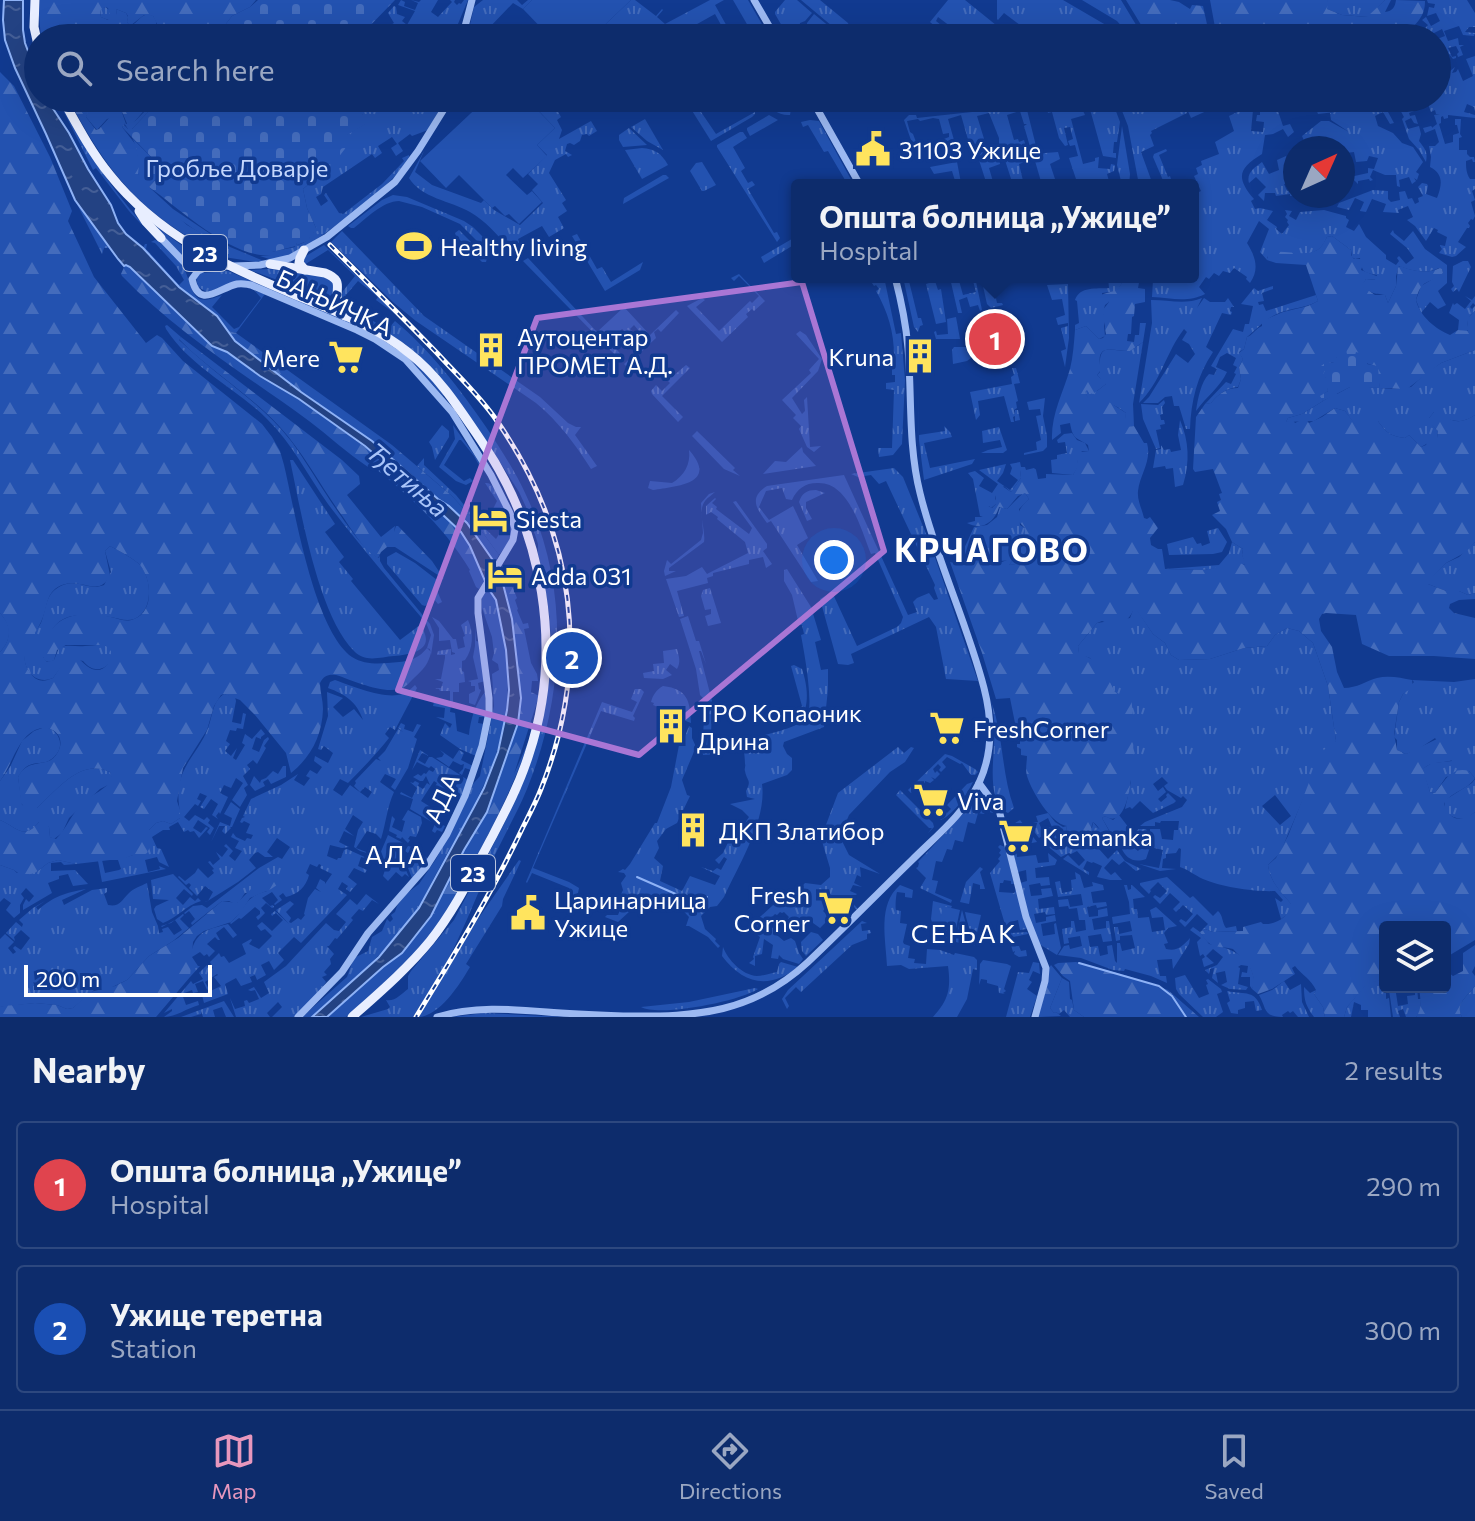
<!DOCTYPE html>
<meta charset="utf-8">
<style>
body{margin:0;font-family:Commissioner,sans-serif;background:#1b3874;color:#f1f3f6}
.controls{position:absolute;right:24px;bottom:24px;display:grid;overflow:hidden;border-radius:8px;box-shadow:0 8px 32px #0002}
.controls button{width:72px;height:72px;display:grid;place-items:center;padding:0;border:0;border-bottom:2px solid #2d487f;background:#0d2c6c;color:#f1f3f6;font:40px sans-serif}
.compass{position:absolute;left:1283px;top:136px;width:72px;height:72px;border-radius:50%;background:#0d2c6c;box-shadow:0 8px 32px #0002;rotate:45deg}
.scale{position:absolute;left:24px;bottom:20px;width:188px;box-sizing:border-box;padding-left:8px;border:4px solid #fff;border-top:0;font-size:22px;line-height:28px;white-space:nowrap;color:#fff;-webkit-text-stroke:6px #113a90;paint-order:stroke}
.you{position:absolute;left:834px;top:560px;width:28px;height:28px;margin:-20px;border:6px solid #fff;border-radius:50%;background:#1a73e8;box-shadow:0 0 0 12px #1a73e833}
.badge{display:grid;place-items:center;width:52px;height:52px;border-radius:50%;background:#e797bd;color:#fff;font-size:26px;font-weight:700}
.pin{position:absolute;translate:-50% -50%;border:4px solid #fff;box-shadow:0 2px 8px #0006}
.popup{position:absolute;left:791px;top:179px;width:408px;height:104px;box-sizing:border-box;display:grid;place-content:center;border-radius:8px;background:#0d2c6c;filter:drop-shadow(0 2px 6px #0005);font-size:26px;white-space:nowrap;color:#9aa7c2}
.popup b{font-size:30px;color:#f1f3f6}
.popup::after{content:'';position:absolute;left:50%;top:100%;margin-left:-16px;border:16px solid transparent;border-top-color:#0d2c6c}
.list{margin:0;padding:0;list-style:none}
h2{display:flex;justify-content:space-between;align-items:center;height:104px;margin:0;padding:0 32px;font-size:34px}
h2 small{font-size:26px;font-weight:400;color:#9aa7c2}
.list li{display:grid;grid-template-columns:52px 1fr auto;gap:24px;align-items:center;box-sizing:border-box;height:128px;margin:0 16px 16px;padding:0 16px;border:2px solid #2d487f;border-radius:8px}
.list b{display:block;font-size:30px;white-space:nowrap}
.list p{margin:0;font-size:26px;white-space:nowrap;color:#9aa7c2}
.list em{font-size:26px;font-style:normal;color:#9aa7c2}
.icon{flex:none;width:44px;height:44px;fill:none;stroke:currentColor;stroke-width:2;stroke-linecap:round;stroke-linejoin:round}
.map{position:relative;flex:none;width:1475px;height:1017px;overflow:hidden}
.search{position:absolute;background:#0d2c6c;box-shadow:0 8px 32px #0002;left:24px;right:24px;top:24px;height:88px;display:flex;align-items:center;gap:20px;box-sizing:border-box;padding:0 28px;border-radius:44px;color:#9aa7c2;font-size:30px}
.sheet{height:392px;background:#0d2c6c}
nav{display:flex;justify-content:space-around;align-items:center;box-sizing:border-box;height:112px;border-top:2px solid #2d487f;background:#0d2c6c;font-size:22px;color:#9aa7c2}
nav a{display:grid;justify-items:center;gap:4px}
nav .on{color:#e797bd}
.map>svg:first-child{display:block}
</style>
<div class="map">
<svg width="1475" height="1017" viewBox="0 0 1475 1017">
<defs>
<pattern id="grass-tufts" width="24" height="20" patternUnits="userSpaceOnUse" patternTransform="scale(2)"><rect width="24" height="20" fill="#2352b0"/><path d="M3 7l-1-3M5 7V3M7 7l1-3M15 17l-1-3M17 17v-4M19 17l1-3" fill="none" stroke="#446cbc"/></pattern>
<pattern id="forest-firs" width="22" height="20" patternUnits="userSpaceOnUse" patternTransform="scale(2)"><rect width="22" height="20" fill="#2352b0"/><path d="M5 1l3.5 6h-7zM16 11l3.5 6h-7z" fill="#446cbc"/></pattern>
<pattern id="cemetery-stones" width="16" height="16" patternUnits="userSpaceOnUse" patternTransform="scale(2)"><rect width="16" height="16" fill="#2352b0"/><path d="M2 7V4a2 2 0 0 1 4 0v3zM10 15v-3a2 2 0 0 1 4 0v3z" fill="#446cbc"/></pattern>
<pattern id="water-ripples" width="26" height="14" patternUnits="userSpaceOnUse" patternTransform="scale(2)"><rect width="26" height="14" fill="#234283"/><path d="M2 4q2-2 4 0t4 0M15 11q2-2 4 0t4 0" fill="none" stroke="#445e96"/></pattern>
</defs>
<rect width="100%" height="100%" fill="#113a90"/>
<!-- grass -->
<g fill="url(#grass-tufts)" fill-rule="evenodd">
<polygon points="401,0 405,2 404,6 415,10 418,3 411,0 419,2 421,0 438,0 431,12 438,17 452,2 450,0 455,0 454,2 457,5 459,3 461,4 464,0 468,0 452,38 362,38 376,24 384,29 394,23 388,13 394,6 396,7 397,14 405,17 402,21 407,25 415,11 398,5"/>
<polygon points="483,0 517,0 522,5 528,0 532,0 523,9 513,3 486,31 493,38 467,38 474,7"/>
<polygon points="631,0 635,0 656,16 662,9 663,10 657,17 665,24 710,0 724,0 715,5 729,30 725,32 715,14 681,33 677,26 657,38 591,38"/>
<polygon points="733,0 748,0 770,38 755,38"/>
<polygon points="785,0 797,0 812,13 805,21 800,23 799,29 792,38 789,38 775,14 775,12"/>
<polygon points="801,0 820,0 848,23 849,26 844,31 845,33 841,38 795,38 801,30 807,29 807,23 814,14 836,32 838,31"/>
<polygon points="948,0 965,0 1012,38 985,38 989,33 986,31 980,38 972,38 970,37 973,33 970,30 966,33 957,26 954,29 938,17 936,21 953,35 949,38 930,22"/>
<polygon points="997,0 1063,0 1111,28 1121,38 1029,38 1032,34 1004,13 998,20 997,19"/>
<polygon points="1082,0 1121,0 1144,38 1132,38 1117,21"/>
<polygon points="1328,0 1385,0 1368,17 1342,15 1327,9 1326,4"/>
<polygon points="1427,0 1467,0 1475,13 1475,27 1469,27 1465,32 1475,33 1474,36 1463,35 1459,26 1444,31 1448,41 1458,38 1459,45 1464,45 1460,47 1463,55 1458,57 1457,54 1459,52 1456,46 1448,48 1452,57 1456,56 1456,58 1453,59 1445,49 1438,54 1444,63 1446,62 1443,64 1437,56 1437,39 1445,36 1442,29 1432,34 1433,37 1436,38 1420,38 1418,36 1428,25 1422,20 1426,17 1431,26 1440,21 1436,13 1427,16 1429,7 1434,8 1435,4 1428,3"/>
<path d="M 105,7 L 117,15 L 116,9 L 126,13 L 128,17 L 127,22 L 130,26 C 140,22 141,11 153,16 C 160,24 154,31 150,38 L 128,38 L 126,28 C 117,22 110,21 101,17 L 100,9 Z"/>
<path d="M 1475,56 L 1475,111 L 1474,107 L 1467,104 L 1464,112 L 1475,115 L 1475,118 L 1448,115 L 1448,118 L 1444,119 L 1443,116 L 1441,117 L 1441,123 L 1439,124 L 1445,144 L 1453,142 L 1453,135 L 1459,133 L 1457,125 L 1455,125 L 1455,119 L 1461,119 L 1460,134 L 1462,137 L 1459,138 L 1459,150 L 1467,150 L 1467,154 L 1470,157 L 1474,157 L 1475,162 L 1473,162 L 1472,159 L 1466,161 C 1466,167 1466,173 1470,179 L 1475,179 L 1475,189 L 1472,191 L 1475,200 L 1471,202 L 1475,216 L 1473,220 L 1471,219 L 1468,223 L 1470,226 L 1469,228 L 1467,228 L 1458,242 L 1466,247 L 1456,256 L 1452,257 L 1439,253 L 1442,249 L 1440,246 L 1440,245 L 1445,246 L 1447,237 L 1437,232 L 1438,230 L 1434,228 L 1426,241 L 1415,226 L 1407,220 L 1413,217 L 1408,206 L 1398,210 L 1399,213 L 1383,212 L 1386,204 L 1372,199 L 1366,212 L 1360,211 L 1364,202 L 1355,198 L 1349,210 L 1337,207 L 1339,203 L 1373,190 L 1388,191 L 1388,199 L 1391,202 L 1400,200 L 1399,192 L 1405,191 L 1408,199 L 1412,198 L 1415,204 L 1419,202 L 1418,198 L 1423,196 L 1418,187 L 1422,183 L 1427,184 L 1428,186 L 1426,194 L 1437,198 C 1442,185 1444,174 1430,167 L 1431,157 L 1429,146 L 1435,146 L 1439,142 L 1435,129 L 1425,133 L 1423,128 L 1431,126 L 1433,128 L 1433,127 L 1437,124 L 1434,115 L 1440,114 L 1436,114 L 1435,110 L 1431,112 L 1428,104 L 1425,105 L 1423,98 L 1437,98 L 1437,88 L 1441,80 L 1437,78 L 1437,72 L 1451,65 L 1447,68 L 1450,71 L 1455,67 L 1452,73 L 1456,72 L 1458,69 L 1463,81 L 1473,76 L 1466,59 Z"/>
<path d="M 57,98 L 58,98 C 83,142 108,186 142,223 L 141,224 L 129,211 L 96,168 L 93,170 Z"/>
<polygon points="75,98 122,98 120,107 126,124 135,121 147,109 149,111 131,130 128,129 124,123 111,118 107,119 97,130 86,117 88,107 85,106 80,108"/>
<path d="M 347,98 L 447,98 L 428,130 L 412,136 L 410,134 L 398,143 L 403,151 L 396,156 L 391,148 L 397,144 L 392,137 L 378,146 L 382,153 L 375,158 L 372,154 L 323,187 L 321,194 L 316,197 L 321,206 L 328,201 L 324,195 L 326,193 L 339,213 L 343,214 L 382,184 L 404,161 L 402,158 L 409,155 L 409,157 C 403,166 397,175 389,182 C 370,200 297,260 273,260 C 268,259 264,257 260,256 L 271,255 L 271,252 L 295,247 L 296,243 L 297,245 C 307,243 311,237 316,228 L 307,208 L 303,189 L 326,170 L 346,135 L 365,124 L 364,116 L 346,100 Z"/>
<path d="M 533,98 L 556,98 L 555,106 L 561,117 L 557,120 L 562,130 L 559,139 L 591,121 L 597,131 L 589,136 L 587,134 L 582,135 L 580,141 L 574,145 L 570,143 L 567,144 L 565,151 L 572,155 L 568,157 L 566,154 L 555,160 L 549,173 L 566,200 L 562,203 L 567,211 L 558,217 L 564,228 L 549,237 L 542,226 L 518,239 C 520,244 520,247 516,251 L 512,251 C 499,237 486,221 470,212 C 451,201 421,198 409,178 L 424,151 L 415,172 L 432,185 L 481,203 L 484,200 L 494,210 L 520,225 L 543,203 L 532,190 L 538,184 L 528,174 L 547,155 L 537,145 L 555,128 L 536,108 Z"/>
<path d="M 764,98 L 768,98 L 770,101 L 775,98 L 784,98 L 791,109 L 790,115 C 779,116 769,108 764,98 Z"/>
<path d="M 917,98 L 922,101 L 925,98 C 935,105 949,104 959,99 L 963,102 L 966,98 L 1009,98 L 927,106 Z"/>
<polygon points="1111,98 1120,122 1117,142 1114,142 1113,153 1116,153 1116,158 1103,156 1088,102 1084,102 1081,99"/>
<polygon points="1117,98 1181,98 1187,113 1151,131 1152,133 1150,135 1154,146 1141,152 1153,185 1139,185 1128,126"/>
<path d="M 1242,98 L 1252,98 L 1253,110 L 1251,131 L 1263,132 L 1264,122 L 1256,121 L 1257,115 L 1260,115 L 1260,111 L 1278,111 L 1283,126 L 1290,124 L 1294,132 L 1288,137 L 1283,129 L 1273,134 L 1265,135 L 1262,154 C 1239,168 1235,177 1254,199 L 1251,201 L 1255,209 L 1260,208 L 1273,211 L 1267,220 L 1277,227 L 1276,229 L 1282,234 L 1289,225 L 1287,222 L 1288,220 L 1285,217 L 1287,214 L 1285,210 L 1292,211 L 1289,216 L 1296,220 L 1300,212 L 1324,210 L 1346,216 L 1346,218 L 1349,220 L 1346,227 L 1354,231 L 1359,224 L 1366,237 L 1386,255 L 1386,259 L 1396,265 L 1399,261 L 1397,258 L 1399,256 L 1406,264 L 1414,258 L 1407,248 L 1390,234 L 1393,230 L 1394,233 L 1404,241 L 1413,231 L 1425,249 L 1447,265 L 1447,283 L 1438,291 L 1446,305 L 1438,309 L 1430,302 L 1421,313 L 1416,300 L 1421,286 L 1443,273 L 1442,269 L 1439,268 C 1428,274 1411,271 1399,266 L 1396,276 L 1396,286 L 1388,303 L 1385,295 C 1373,293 1372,294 1361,286 L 1366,279 L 1375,280 L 1377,275 C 1361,272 1363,272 1360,258 L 1355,259 L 1352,257 L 1351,250 L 1332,236 L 1327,237 C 1325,241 1323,245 1320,248 C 1307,260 1283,249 1267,257 L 1267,260 L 1260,252 L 1269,229 L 1259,221 L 1247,243 C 1255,256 1260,269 1250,283 L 1246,279 L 1247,277 L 1234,268 L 1230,273 L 1223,271 L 1219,276 L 1214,273 L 1209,279 L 1206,277 L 1199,287 L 1205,294 C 1187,303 1172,298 1152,297 L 1153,280 L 1155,277 L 1162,277 L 1164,280 L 1166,277 L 1169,279 L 1171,277 L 1193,277 L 1193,195 L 1201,191 L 1194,176 L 1198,174 L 1196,168 L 1202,165 L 1201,161 L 1219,154 L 1215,142 L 1234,131 L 1229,116 L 1246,108 Z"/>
<polygon points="1340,98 1376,98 1378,101 1382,99 1387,109 1390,107 1389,105 1396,102 1398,105 1388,112 1394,123 1390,124 1383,112 1375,116 1378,126 1393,133 1402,143 1413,147 1423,162 1416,172 1419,174 1417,180 1414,178 1416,181 1412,184 1409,177 1399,180 1400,187 1397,186 1396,175 1385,175 1373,170 1370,177 1373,180 1370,181 1369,179 1358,181 1358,184 1353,179 1350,181 1348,179 1350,177 1368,173 1368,168 1374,169 1378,158 1369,156 1367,161 1356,162 1354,152 1346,153 1344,147 1306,148 1307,147 1302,136 1321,121 1329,121 1349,132 1331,120 1330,113 1335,112 1340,106"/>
<polygon points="1077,99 1085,115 1071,119 1083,164 1095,161 1095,158 1099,157 1098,168 1110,169 1111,164 1115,165 1114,171 1107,174 1110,185 1078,185 1069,158 1078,156 1075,145 1070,146 1068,141 1073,139 1070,127 1064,128 1068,145 1065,146 1059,138 1052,112 1048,113 1047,107 1032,109 1031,106 1057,102 1060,112 1063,112 1061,101 1068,100 1071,110 1075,108 1074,100"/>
<path d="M 1413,105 L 1414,111 L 1409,113 L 1410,116 L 1415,115 L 1418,124 L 1414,123 L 1411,118 L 1405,121 L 1408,129 L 1419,126 L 1421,134 L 1419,141 C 1425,149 1428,152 1426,162 L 1419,150 L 1409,139 L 1402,119 L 1404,117 L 1398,106 L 1407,107 Z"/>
<polygon points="697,106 716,134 755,112 755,114 752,117 711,141 691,109"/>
<polygon points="1026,106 1036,146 1038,146 1036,149 1031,150 1024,126 1027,124 1024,124 1020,111 1007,115 1014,140 1018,139 1019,142 1024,140 1027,150 999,153 999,138 989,113 977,116 985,142 973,146 976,154 983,152 984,155 973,156 973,145 969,143 961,115 948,119 956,147 949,148 948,142 944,139 949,137 949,133 943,134 939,119 933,118 920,121 918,119 907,121 910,132 913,134 916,142 912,143 904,120 909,115 916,115 917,118"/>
<polygon points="769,115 778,120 750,136 747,130 747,128"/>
<polygon points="645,119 663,150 647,141 631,127"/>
<polygon points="810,120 819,121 854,185 848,185 828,151 824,152 808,125 803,127 801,122"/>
<polygon points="1122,126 1130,174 1129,185 1122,185 1117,165"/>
<polygon points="629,128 647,145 623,147 619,140 619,135"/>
<polygon points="740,132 743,132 747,138 733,147 745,168 741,171 748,183 752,181 755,185 748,189 774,233 777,232 780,238 777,242 717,147 717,145"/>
<path d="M 132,138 L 164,170 L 149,187 L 173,209 L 230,247 L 264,261 L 256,262 L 224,257 L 228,256 L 229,249 C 200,235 157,207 140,180 C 135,170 141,153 132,138 Z"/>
<path d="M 642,148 C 655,149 661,153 668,165 L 642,179 L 625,150 Z"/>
<polygon points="1166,149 1167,151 1159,155 1168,177 1170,176 1173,185 1165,185 1153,157 1154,154"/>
<polygon points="1058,152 1060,159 1050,164 1057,185 1042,185 1033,154"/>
<polygon points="1029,155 1030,160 1019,164 1024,185 1013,185 1004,157"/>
<path d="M 1286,156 L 1288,160 L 1295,157 L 1295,170 L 1294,169 L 1285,173 L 1287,180 L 1290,180 L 1291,182 L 1284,184 L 1287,191 L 1295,188 L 1295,195 L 1290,196 L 1290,194 L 1276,196 L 1275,193 L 1265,193 L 1264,201 L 1258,195 L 1266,187 L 1256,177 L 1249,183 C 1246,173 1255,167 1262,162 L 1269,174 L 1279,170 L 1277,160 Z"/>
<polygon points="999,158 1000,164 989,168 994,185 987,185 979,160"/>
<polygon points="702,162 716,185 704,191 702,191 690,171 696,163"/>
<polygon points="957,162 961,183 956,184 952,171 934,174 930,167"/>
<polygon points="663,175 666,175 669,178 623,204 624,198"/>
<path d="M 393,195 L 407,197 L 464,221 L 473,227 L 497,251 L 496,254 L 493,256 L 490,254 L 460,224 L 422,207 L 399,201 C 383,201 367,218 354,228 L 351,228 L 348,226 L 382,200 Z"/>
<polygon points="75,200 109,248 104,248 102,254"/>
<polygon points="151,223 206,263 207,264 199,264 186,259"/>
<polygon points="459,230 487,258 486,262 482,262 456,236 455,233"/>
<path d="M 342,231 L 424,316 L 540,397 L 568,423 L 576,427 L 581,427 L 575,435 L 597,466 L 591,469 C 575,444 559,422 536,403 L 416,321 L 394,303 L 331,242 Z"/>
<polygon points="577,234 597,269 602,267 611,282 643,262 640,270 605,291 572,236"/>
<polygon points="797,236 797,243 764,263 761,257"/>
<path d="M 155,240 C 168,246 181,260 186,273 C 195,295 193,307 222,295 L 212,307 L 234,329 L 239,327 L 261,298 L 255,291 L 265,294 L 236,333 L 225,330 C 213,309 200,305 183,290 C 168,277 156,263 143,248 L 145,244 L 147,244 L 146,249 L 179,285 L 184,280 L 176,266 L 155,243 L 151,242 Z"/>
<polygon points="324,245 401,318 376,300 378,297 358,281 346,295 346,298 341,300 343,291 355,276 328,250 304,265 301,259"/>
<polygon points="528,258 597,332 624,307 650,335 676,310 679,313 661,332 658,329 654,332 656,338 626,366 624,364 648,342 634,325 630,329 641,340 637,344 629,335 631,333 629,331 627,333 622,329 616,335 628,349 626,350 618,341 613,345 623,357 621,361 523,261"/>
<polygon points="1463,261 1468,261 1471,267 1459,292 1457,289 1453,292 1451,289 1454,286 1452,282 1453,266"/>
<polygon points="269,269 323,276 332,281 335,291 330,296 321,296 250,270"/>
<path d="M 228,271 C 287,297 355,315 406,355 C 421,366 432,381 444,395 L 443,396 L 410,359 L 383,340 L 339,319 L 249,281 L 238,281 L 207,292 L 198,287 L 196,278 L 201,273 Z"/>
<polygon points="739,274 765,301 754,311 752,309 746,314 748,317 722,342 687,306 702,298 705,300 696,307 719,331 750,301 752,303 759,296 739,276 734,281 731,278"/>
<path d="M 875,277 L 884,277 L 896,334 L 901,333 L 905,380 L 902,444 L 893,455 L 879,457 L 878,448 L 892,448 L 894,390 L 886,389 L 886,383 L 895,382 L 895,375 L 892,375 L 892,362 L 886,361 L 887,357 L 894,356 C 894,332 888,312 876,291 L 879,289 L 876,285 L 874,286 L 872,283 L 877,281 Z"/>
<polygon points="903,277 908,277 918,318 921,318 923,325 920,326 918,332 914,327"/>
<polygon points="958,277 963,295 976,292 972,277 975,277 982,310 980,311 978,305 970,307 967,297 959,300 962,313 958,313 950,278"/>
<polygon points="981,277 996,277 992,280 997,303 1002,303 1003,305 991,308 987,304"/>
<path d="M 1108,277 L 1130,277 L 1131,281 L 1122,283 L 1117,291 L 1102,293 L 1102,299 L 1106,299 L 1109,302 L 1105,305 L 1103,313 L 1106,318 L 1104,326 L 1105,336 L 1099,339 L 1086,326 L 1075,330 L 1075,325 L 1079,323 L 1077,301 L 1075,300 C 1080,286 1096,289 1109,288 Z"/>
<polygon points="935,281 938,290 941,289 946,322 936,324 926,284"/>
<polygon points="1068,284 1069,338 1065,367 1061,351 1066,349 1061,328 1068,326 1068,323 1058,325 1056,318 1065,315 1062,299 1052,300 1047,285"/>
<path d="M 1273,286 L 1273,289 L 1262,293 L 1264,301 L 1258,302 L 1259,305 L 1263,304 L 1266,311 L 1316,295 L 1318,301 C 1306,308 1292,308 1279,313 C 1265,319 1257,329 1247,337 L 1244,349 L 1239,352 L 1243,359 L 1239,367 L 1241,379 L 1238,387 C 1227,388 1218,394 1211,403 L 1205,404 L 1226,382 L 1231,384 L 1236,374 L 1234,373 L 1237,367 L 1233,365 L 1236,358 L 1227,353 L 1220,357 L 1216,367 L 1227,372 C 1220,387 1206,397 1196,411 C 1198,398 1201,382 1209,374 L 1214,375 L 1217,369 L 1211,366 L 1233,329 L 1243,332 L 1245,324 L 1249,324 L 1253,306 L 1241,304 L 1254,288 L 1258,291 Z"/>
<path d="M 1465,296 L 1472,300 L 1475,296 L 1475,305 L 1473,303 L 1470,307 L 1472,309 L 1475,306 L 1475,311 C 1469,317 1465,320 1469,329 L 1466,332 L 1458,330 L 1459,320 L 1449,313 L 1453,303 L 1454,305 L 1457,303 L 1465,309 L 1471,301 Z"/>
<path d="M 1202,298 L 1197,308 L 1204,298 L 1210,302 L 1225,302 L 1228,298 L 1234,307 L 1231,307 L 1230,311 L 1232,312 L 1231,315 L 1222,313 L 1206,347 L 1213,352 C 1197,376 1191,401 1190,429 L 1186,429 L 1179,406 L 1174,406 L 1172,396 L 1165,397 L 1158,403 L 1143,403 L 1149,397 L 1176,354 L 1188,363 L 1195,354 L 1189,344 L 1182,340 L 1187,332 L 1184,329 C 1166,352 1161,382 1139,403 L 1152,323 L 1151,300 C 1169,300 1186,305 1202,298 Z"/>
<polygon points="956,317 960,339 936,339 934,332 936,331 937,335 948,334 947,319"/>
<path d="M 373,321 L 388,329 L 395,321 C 429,349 461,390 486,427 C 500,448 515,471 526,495 C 570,588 565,695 527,789 C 516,816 501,840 490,866 C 474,901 461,937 442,971 C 433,986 422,1002 413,1017 L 361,1017 L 388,1009 L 390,1007 L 386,1000 C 395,1002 401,994 408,989 L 408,976 L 411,971 L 454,920 L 503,826 L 529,768 L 545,708 L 551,654 L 550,620 L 543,574 L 538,554 L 538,544 L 527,509 L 519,492 L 491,448 L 460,404 L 433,370 L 405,344 L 373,324 Z"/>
<path d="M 167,325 L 181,337 L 179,340 L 190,350 C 223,380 263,405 291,441 C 309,464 356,549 379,558 L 380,555 L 380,561 L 384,568 L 430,624 L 434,635 L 431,655 L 430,649 L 427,648 L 431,635 L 426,623 C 393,584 359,545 328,504 C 308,476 292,443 267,419 C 235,387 191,368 166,329 L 165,326 Z"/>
<polygon points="800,331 806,335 822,359 818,371 792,398 802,414 805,411 804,400 807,397 810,447 821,446 814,452 807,447 799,429 801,426 793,418 796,415 782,400 811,373 809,370 819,359 796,334"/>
<path d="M 1143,342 L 1133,404 L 1134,426 L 1127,428 L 1124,425 L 1126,413 C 1112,402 1107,403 1090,403 L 1085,392 L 1087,389 L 1097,391 L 1106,384 L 1097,375 L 1100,372 C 1098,340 1109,352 1130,351 Z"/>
<polygon points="954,347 968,347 971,358 967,361 953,364 952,350"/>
<path d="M 1475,350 L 1475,415 C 1459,426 1449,420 1434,412 L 1429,418 L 1430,423 L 1438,431 L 1437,438 L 1421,447 L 1409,435 L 1405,438 C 1391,436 1386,433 1378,421 L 1359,427 L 1358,429 L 1345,411 L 1335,408 L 1314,421 L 1286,422 L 1288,418 L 1302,414 L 1336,393 L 1337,394 L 1350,387 L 1356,386 L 1392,389 L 1411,387 L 1426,373 L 1441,363 Z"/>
<polygon points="686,365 690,368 662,396 683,417 678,422 652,394 651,391 656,385 662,391 670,383 666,379 670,375 672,377"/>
<polygon points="1012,368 1016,368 1020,383 1014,384 1018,401 1016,402 1017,408 1014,410 1015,415 1015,410 1018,410 1020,420 1015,421 1015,416 1013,417 1014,422 1011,422 1004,396 978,401 980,415 976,420 970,392 1012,384 1011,377 1014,375"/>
<polygon points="918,379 919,435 945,431 944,426 950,432 952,437 924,443 930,468 975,459 972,464 924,480 919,440"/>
<polygon points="1045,398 1043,416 1047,436 1047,447 1043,451 1024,455 1024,453 1037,450 1036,442 1041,440 1036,416 1041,415 1040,409 1029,410 1027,402"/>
<polygon points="1164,400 1165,403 1162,407 1163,414 1160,415 1161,420 1164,420 1165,424 1160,425 1161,429 1156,430 1160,448 1156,449 1143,419 1141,404 1158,405"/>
<path d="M 1180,420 C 1189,441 1190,462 1183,485 L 1175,487 L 1173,468 L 1166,469 L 1165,466 L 1153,468 L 1156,450 L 1161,449 L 1161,445 L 1164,450 L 1170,449 L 1171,452 L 1181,450 L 1178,435 Z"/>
<polygon points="442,425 449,431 449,437 435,460 432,447 429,442"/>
<polygon points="453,425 475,456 483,469 482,471 474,456 461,440 459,440 444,465 464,481 470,478 473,481 466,485 456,481 439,467 455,439"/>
<polygon points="999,427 1007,450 1003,453 981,453 988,450 1002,447 1000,440 983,443 982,431"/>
<polygon points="697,431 735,468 733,470 740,476 724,469 692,436"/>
<polygon points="1072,433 1077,440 1085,443 1089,451 1082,451 1080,454 1080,458 1077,461 1079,465 1073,475 1052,473 1051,460 1057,459 1057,455 1067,453 1065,442 1058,443 1057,440 1064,434"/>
<polygon points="802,447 803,452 816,466 763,474 775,461 786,462"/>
<path d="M 689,450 C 719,484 677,486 653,490 L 648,488 L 650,481 L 672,483 C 684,476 691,464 689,450 Z"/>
<path d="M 424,458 L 424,465 L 456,495 L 477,521 L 496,539 L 508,520 L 493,509 L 497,501 L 485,483 C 487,483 489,483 490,484 C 498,490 512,523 512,532 C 511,541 504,548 499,555 L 472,518 L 452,496 L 417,466 Z"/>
<path d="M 290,460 L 293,460 L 335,524 L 325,532 L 344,557 L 339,562 L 353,579 L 351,581 L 400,640 L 420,625 C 437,649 414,654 394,656 C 380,657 365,663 354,651 C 318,615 301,511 290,460 Z"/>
<polygon points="1020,462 1021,467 1025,467 1026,470 1034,468 1036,470 1020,470 1021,478 1011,492 1004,486 995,496 996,504 991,508 989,506 983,517 980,516 973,479 968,473 975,471 984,478 979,486 992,493 998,484 979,470 1006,464 1003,473 997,481 1010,490 1018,480 1010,474 1012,468 1010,464"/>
<path d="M 894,468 L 903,477 L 931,546 L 978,681 L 946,679 L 936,627 L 929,617 L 851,654 L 854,663 L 848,665 L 838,664 L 820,599 L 832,592 L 857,646 L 897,627 L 901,623 L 903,617 L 875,553 L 871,554 C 861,530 849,481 817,483 C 805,483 797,489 792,500 L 786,499 L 782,488 L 766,491 L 759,507 L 769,520 L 793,506 L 808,538 L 797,545 L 818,581 L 811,582 L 771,521 L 767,523 C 757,509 748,498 767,486 L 844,475 L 908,615 L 917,612 L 913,602 L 917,598 L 929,593 L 934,600 L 938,599 L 934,588 L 935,585 L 886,481 L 879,484 L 871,475 L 858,477 L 851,474 Z"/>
<path d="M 816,490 L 825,493 L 806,502 L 806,508 L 812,519 L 807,521 L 799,502 C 802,493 807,490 816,490 Z"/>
<path d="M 715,492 C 712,495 708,497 705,501 C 697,511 706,530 704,542 L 669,568 L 669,571 L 676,571 L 665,576 L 664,571 L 667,560 L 671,564 L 701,540 L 703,533 L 701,503 L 709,494 Z"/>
<polygon points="1023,493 1025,493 1029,499 1019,509 1020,525 1025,528 1025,532 1016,564 1009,565 1013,560 987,562 985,561 984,555 975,554 971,556 968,554 960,564 962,553 974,527 987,525 997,517 1000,507 1007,509"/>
<polygon points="715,498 716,499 712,503 717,507 716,509 749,534 752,528 733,502 736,501 767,544 767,548 763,551 772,564 766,568 763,557 749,560 749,564 713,573 713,576 707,578 708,583 677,591 684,616 679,617 666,579 686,576 702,567 707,574 748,553 745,542 717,519 718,517 711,512 706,515 706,506"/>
<polygon points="1218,528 1227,542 1222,552 1213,554 1169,555 1167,544 1193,537 1197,544 1201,543 1202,546 1210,543 1207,531"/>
<polygon points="1232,542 1243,549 1242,555 1246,563 1243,565 1203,570 1165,569 1219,565 1229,553"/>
<polygon points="1475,542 1475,593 1468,595 1459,591 1446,591 1428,584 1428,581 1446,563 1459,557"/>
<path d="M 110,546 C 116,549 136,560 140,565 C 152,579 154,611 134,619 C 126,622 118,618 110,617 C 69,612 51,613 43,657 L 47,662 L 54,660 L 59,648 C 67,644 75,647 85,646 C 90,646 99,644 105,645 C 123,652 102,684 83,661 C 65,656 62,667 53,678 C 35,686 21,668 25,650 C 27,640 36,632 41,623 C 46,611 45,597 56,589 C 75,575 88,592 104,585 L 111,572 L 105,551 Z"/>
<polygon points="396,552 415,563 437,580 438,593 442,602 438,604 434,599 425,606 422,605 387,564 387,557"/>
<path d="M 787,569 L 811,607 L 821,640 L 815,642 L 821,670 L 828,669 L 828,689 L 824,727 L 784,742 L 783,746 L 787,754 L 792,758 L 792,770 L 787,775 L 762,784 C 767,820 739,864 724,897 L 717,906 L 710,907 L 701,916 L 705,929 L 716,939 L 715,941 L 720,946 L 718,948 L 708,937 L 689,926 L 686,926 L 689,917 L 676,903 L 668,904 L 656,896 L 644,895 L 641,902 L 634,905 L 630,901 L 630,911 L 618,922 L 605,917 L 607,915 L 618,915 L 622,905 L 620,906 L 617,903 L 623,890 L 621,883 L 626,876 L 624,873 L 618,872 L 623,869 L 625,870 L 630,864 L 655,823 L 657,823 L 671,787 L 680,740 L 683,741 L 689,726 L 692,728 L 692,738 L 696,747 L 682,780 L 687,795 L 690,796 L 677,823 L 666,829 L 657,841 L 659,848 L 654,858 L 663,866 L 660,881 L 682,891 L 690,876 L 715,885 L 720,876 L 701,867 L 713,871 L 717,868 L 721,870 L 727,859 L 724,857 L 719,864 L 715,860 L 723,853 L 731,836 L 741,829 L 749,817 L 742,810 L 730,804 L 755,799 L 747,797 L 746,791 C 752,779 747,782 745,771 C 744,769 746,766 745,764 C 745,755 743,752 745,743 L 738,743 L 722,754 L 703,755 L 701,750 L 703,745 L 701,739 L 703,737 L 705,700 L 700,695 L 696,669 L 680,619 L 688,616 L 696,641 L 699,641 L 706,664 L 701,651 L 699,651 L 712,701 L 711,736 L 715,745 L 724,745 C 740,740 800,730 807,717 C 814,704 804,651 801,635 L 804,634 L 802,625 L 799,625 L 792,595 L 784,581 L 784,570 Z"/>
<path d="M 488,588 C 501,602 501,622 504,640 C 523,755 464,812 419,908 C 388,950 351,983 312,1017 L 302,1017 L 347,977 L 352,963 L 356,957 L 368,951 L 372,937 L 382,931 L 387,919 L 390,922 L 393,919 L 391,915 L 395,912 L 397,906 L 406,894 L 419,884 L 436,859 L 466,801 L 473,784 L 480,776 L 494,706 L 492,674 L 499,670 L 498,664 L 492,660 L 494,653 L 492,637 L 482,608 L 482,598 Z"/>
<polygon points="710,588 721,623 708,626 705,616 711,614 711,609 705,610 701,596 703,590"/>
<path d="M 1133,610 L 1137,610 L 1153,634 L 1165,643 L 1171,655 L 1179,660 L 1210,659 L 1244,648 L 1267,646 L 1275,635 L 1287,628 L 1299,631 L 1313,643 L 1328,686 L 1336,741 L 1310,783 L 1280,853 L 1268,865 C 1270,882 1281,892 1292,905 L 1289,913 L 1281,919 L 1275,898 L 1281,902 L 1283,900 L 1275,891 C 1255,892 1221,887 1203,879 C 1194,875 1189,870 1180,867 L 1181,849 L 1179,848 L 1176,853 L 1166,854 L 1166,858 L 1163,859 L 1162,868 L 1176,869 L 1160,871 L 1139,864 L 1159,868 L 1163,850 L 1150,847 L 1146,859 C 1134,863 1126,859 1121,847 L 1124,840 L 1138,851 L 1145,843 L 1135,834 L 1128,841 L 1125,839 L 1139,829 L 1146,829 L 1148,833 L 1150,833 L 1150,829 L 1160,829 L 1162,839 L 1173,840 L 1174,830 L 1178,830 L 1179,821 L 1161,821 L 1160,823 L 1155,822 L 1155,826 L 1140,826 L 1145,822 L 1182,807 L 1187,800 L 1183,796 L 1181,798 L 1167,790 L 1164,786 L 1168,783 L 1162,777 L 1153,784 L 1158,791 L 1163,787 L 1166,792 L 1158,799 L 1161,802 L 1167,797 L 1166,795 L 1168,793 L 1176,801 L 1174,803 L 1153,813 L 1140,801 L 1132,809 L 1130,807 L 1125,809 L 1131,782 L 1115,692 L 1090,658 L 1079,654 L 1078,646 L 1097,623 L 1130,618 ZM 1275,795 L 1291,816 L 1280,825 L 1262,806 Z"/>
<path d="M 0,613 C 12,626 12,639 0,652 Z"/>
<path d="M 432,617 L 439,621 L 453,639 L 456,639 L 458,649 L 465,647 L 463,637 L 465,636 L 461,625 L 468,620 C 474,633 473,649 465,660 L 462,661 L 462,671 L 464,672 L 465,682 L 459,683 L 459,692 L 453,692 L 453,702 L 450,702 L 450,691 L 440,691 L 439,689 L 435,688 L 441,688 L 443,682 L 435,679 L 441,679 L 445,658 L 445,655 L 437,655 L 438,651 L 451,649 L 451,655 L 455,654 L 455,653 L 452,652 L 450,640 L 439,641 L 439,628 Z"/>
<polygon points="475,628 476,641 480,642 485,681 478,683 479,689 481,690 475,705 469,703 469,694 475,691 475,686 471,686 471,682 468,681 478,679 473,657 475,646"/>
<path d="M 677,649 C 679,657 681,662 677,669 L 670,664 L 666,670 L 672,675 L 663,679 L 644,678 L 643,673 L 654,671 L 653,664 L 664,663 L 663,651 Z"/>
<path d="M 794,665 L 802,669 C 807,684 811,708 799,719 L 798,710 L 802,706 L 791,666 Z"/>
<polygon points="1475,679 1475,778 1469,771 1446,777 1435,793 1430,792 1422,769 1432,763 1452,761 1435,738 1417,750 1406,754 1397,750 1397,740 1394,737 1399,702 1403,694 1414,682 1412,680 1454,682"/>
<path d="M 335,680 C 352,686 381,698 398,695 C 405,694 410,690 415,685 L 417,688 L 395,730 L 390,727 L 385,734 L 389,738 C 378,752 363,768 348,783 L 340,779 L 333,790 L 342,796 L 350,785 L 368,798 L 372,792 L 365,787 L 360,792 L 354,786 L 356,783 L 355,781 L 376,759 L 381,761 L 378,758 L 385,751 L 398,729 L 403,732 L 398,728 L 401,723 L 405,725 L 404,729 L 413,732 L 417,724 L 421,725 L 414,737 L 417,739 L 408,768 L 395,790 L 391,787 L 396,779 L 385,774 L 380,782 L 394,792 C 387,807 386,823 381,839 L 376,834 L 367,831 L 356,848 L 374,855 L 360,851 L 354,847 L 358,830 L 363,822 L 353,815 L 345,829 L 354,836 L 344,831 L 339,842 L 349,847 L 342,848 L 330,845 L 327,856 L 337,860 L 338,858 L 341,858 L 344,850 L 347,849 L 369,859 L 361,857 L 358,866 L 367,870 L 365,873 L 354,868 L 348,877 L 357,884 L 350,892 L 346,889 L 348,886 L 342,882 L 338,889 L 347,895 L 301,943 L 294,937 L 278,953 L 284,960 L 274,970 L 269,961 L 261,965 L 266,975 L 257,980 L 255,975 L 250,977 L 249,975 L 252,982 L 241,986 L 236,978 L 225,984 L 228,994 L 204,1003 L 202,995 L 221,986 L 214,977 L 218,975 L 217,974 L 205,982 L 209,989 L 207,990 L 203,981 L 195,984 L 198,992 L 193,993 L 192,990 L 182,994 L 186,1005 L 198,1001 L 199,1005 C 187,1008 176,1017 164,1017 L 172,1011 L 172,1009 L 164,1013 L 191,981 L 193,984 L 203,979 L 199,973 L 207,965 L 210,970 L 213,968 L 210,962 L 219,953 L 221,957 L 224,956 L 229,963 L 246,954 L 242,944 L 251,939 L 252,940 L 249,944 L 259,949 L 272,936 L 265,929 L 261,931 L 257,926 L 262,922 L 272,931 L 283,920 L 276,913 L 272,916 L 271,914 L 275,911 L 289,924 L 276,910 L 290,901 L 294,904 L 286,912 L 291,918 L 289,922 L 291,923 L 298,918 L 301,920 L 305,915 L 304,914 L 308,898 L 315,889 L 321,892 L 316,888 L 320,879 L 325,882 L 325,884 L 332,874 L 320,868 L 321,865 L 319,864 L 317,867 L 310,864 L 306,873 L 309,875 C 306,887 298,894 286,897 L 283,893 L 279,896 L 282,900 L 275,905 L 274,904 L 278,900 L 272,892 L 262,898 L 270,906 L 273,905 L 274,907 L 272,908 L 266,903 L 261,908 L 265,913 L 258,920 L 256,917 L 260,914 L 260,911 L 255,907 L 241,919 L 239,918 L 231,924 L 230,923 C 247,909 243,897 267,891 L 245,893 L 239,902 L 235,904 L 229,901 L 222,901 L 192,925 L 191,923 L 195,919 L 189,911 L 185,914 L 184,913 L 193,906 L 202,905 L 207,908 L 259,868 L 278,857 L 282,859 L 290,847 L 277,838 L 267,852 L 273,857 L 265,857 L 258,852 L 255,853 L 249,860 L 256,868 L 238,882 L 206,902 L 205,902 L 208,901 L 213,892 L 205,886 L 197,896 L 189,888 L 191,885 L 189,883 L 186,885 L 178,877 L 179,876 L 185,881 L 195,873 L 198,868 L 208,878 L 214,873 L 212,870 L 214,869 L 208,862 L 210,861 L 213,865 L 220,859 L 216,852 L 222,857 L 228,849 L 224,846 L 226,844 L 233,851 L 229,856 L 235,861 L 242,851 L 235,848 L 239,841 L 231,837 L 233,833 L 236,837 L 245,841 L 247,838 L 251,839 L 253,835 L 246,833 L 250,824 L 244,821 L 242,823 L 240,822 L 242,818 L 245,817 L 243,816 L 251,799 L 281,785 L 298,774 L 294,780 L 304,786 L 310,778 L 306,776 L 310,770 L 317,774 L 322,767 L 314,761 L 315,756 L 328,763 L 333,753 L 324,746 L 321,750 L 318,749 L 328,716 L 327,692 L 343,698 L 333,707 L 343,717 L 354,709 L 363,720 C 357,702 345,694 328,688 L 330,682 Z"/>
<path d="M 663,686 C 688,689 690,701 691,723 L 660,711 L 660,708 L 653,705 L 654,703 L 651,702 C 653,695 656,690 663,686 Z"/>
<polygon points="635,689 641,689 644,692 633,716 635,718 634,721 601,711 533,868 569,882 579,888 578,893 573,896 569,893 569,888 532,873 527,883 526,882 602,702 632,712 637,702 631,699"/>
<path d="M 486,691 L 485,717 L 479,717 L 478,723 L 484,724 L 476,756 L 460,749 L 440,735 L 445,723 L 450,728 L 452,724 L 436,717 L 444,718 L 445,708 L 433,706 L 434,702 L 451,704 L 450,712 L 455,713 L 457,731 L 469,735 C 470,721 476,701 486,691 Z"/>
<path d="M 224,694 L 235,697 L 236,701 L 232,722 L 241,724 L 243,713 L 246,714 L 243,729 L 237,728 L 236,731 L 230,730 L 226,741 L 230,744 L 225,751 L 231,756 L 237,748 L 233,758 L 236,760 L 245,745 L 242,743 L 245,734 L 252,739 L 261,729 L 265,734 L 261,737 L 261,739 L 256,737 L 252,749 L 259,752 L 264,740 L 268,737 L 269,739 L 264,746 L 266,748 L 257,764 L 253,760 L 247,765 L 250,769 L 243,776 L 248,785 L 244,788 L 247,795 L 240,807 L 232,800 L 243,783 L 236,778 L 231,788 L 224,785 L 220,793 L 228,797 L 220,814 L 219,812 L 216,816 L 218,819 L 212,815 L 218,804 L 211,799 L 204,809 L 200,807 L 207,796 L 200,793 L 197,799 L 201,801 L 198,806 L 195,804 L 184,817 L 189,821 L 195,815 L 204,820 L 207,817 L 210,820 L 208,823 L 214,828 L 210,835 L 207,832 L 210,828 L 198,820 L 193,828 L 201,833 L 206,827 L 208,828 L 199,838 L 194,831 L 190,832 L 188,830 L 184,832 L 178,822 L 169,827 L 170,830 L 163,830 L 152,837 L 157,848 L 161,849 L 169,867 L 159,862 L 157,857 L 145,860 L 148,872 L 160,869 L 159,866 L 166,869 L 102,882 L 98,861 L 102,860 L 105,873 L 119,870 L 121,869 L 118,860 L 133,855 L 149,840 L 149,830 L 156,823 L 163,821 L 171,824 L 180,818 C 180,806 177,798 179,786 C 183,762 200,750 208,728 C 213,715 212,702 224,694 Z"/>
<path d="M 991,701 C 1004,737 1001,772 1014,808 L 1008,813 L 1004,811 C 1001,806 997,800 995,795 C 988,767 1000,733 991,701 Z"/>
<path d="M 45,727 C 62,731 66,750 50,760 C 43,765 34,761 26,767 C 22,770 21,773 18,777 L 22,805 L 37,808 C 57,790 80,758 110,772 L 113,779 L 110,784 L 100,789 L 69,818 L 62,833 L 54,839 L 50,837 L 49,827 L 39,822 C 23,841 17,827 0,820 L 0,781 L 10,767 L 22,741 L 34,731 Z"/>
<polygon points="898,747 904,753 911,747 914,748 905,762 890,772 849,815 843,829 842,841 849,855 880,874 860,867 861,877 857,875 854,883 862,887 853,885 850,891 857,894 850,900 858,909 857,910 847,900 843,903 835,897 823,911 830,918 820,928 813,923 812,918 805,919 803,925 792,917 785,923 789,917 784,912 782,913 780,912 777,915 775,914 767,922 774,929 773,932 784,941 791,938 795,941 799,953 803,959 799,964 783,959 779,955 778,959 771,958 773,945 764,939 762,954 755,956 755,966 749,963 754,959 753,957 760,937 748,928 784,895 792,897 805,883 821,885 830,877 830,868 821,838 838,793"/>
<polygon points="420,750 429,756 422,753 418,760 425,764 429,757 432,757 468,780 461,798 455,795 458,788 451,782 443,792 435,787 437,783 434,781 421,801 432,808 440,810 443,805 453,810 448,808 445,814 434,810 430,820 445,826 442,832 437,830 435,833 432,831 435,824 410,809 413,799 400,794 401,792 412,798 417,788 410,782 413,783 415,781 419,783 418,786 423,789 427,783 430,785 426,776 423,781 420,781 413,777 418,774 421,776 424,773 426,774 429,770 433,772 435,769 431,766 429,768 417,762 412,770"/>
<polygon points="440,750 453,759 459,750 464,753 461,760 473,766 471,770 465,768 462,775 459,773 463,769 464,764 461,765 453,761 449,767 436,758 442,757 444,754"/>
<polygon points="945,754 952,756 975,769 978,772 975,775 971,775 962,763 960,764 947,757 942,762 946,767 941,772 939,770 941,767 938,764 933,769 935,773 937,771 940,774 935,779 931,777 934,780 930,783 925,781 925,783 921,785 916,792 913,791 911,793 908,790"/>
<polygon points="283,766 286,766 286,777 271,784 268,779 263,782 265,786 255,791 250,785 254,776 260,783 261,780 266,778 273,771 278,774"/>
<path d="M 1475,779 L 1475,812 L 1466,819 C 1454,819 1442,815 1445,800 L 1472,783 Z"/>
<path d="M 973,782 C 966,796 955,813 941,820 L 936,815 L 942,808 L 947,813 L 951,809 L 947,805 L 967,784 Z"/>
<polygon points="900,790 933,823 934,827 928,833 932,828 929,828 896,795"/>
<path d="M 979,799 C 987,799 991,803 994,809 L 993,813 L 986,811 L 984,814 L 978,813 L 975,824 L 968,822 L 963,842 L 955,840 L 952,850 L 947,849 L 942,862 L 936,861 L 932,880 L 938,881 L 935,893 L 952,900 L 951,903 L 920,888 L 926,878 L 916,868 L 918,867 L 919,863 L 918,862 L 976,800 Z"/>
<polygon points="231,802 240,809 232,827 230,827 231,828 225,834 222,831 225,826 219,826 211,842 220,822 230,826 232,818 224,814"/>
<polygon points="408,810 421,817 422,823 416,837 410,836 408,839 410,840 408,843 402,837 401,839 396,837 397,835 389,831 392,816 395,819 392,827 402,832 405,821 402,820"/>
<polygon points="1048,813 1055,822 1063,827 1067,826 1066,831 1071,837 1092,828 1093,822 1098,828 1113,837 1102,818 1105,816 1113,820 1119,815 1129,828 1119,838 1115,834 1118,841 1117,844 1108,839 1099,849 1108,859 1117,850 1125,861 1141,869 1136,871 1124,861 1119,865 1112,859 1104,868 1111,875 1115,872 1122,880 1110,880 1097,877 1102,866 1093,862 1092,863 1087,861 1083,869 1089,872 1089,875 1063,859 1068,855 1079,866 1085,860 1077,851 1071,854 1069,853 1061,857 1041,841 1054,832 1057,838 1052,840 1056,850 1068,846 1063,829 1058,826 1052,827 1048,818 1039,823 1042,830 1050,827 1052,830 1039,838 1028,824 1038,822 1036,816"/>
<polygon points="1020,820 1037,842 1016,846 1017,857 1036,855 1038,863 1049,862 1048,853 1057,860 1055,865 1035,868 1036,878 1049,877 1050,885 1041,886 1040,883 1029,885 1031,896 1042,895 1041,889 1051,888 1053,896 1038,899 1039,909 1054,907 1055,914 1046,915 1045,912 1034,914 1036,923 1046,921 1046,917 1055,915 1056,921 1041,924 1043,936 1055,934 1054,924 1056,923 1061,948 1057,955 1039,944 1030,922 1020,883 1027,881 1026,870 1018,872 1010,842 1023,837 1022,832 1023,830 1021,825 1012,830 1007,828"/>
<polygon points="388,835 405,844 401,855 407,861 405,868 409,877 405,874 402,877 396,872 388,881 383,876 386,867 377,861"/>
<polygon points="1000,845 1005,847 1014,884 1011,884 1011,881 1004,880 1003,883 1000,883 999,892 1014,893 1016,890 1027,929 1020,930 1018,920 1011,922 1012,933 1027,932 1028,934 1013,937 1015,946 1019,946 1021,951 1026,950 1027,956 1019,957 1014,954 1015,951 1013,952 990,873 1000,861 998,859 1001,855 999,853 1001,850 998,847"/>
<polygon points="408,846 416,848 428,859 412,878 408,868 420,854 416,854 411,850 408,853 405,851"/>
<polygon points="58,860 76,864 64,865 61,862 51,863 51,871 75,870 88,884 73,886 68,874 59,876 59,879 48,883 52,893 23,910 23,905 26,899 29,902 34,896 26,888 21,894 24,898 20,905 20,913 14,918 6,910 11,903 4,898 0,902 0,865 14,870 17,873 35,873 48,863"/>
<path d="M 519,860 L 521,861 L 503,899 L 502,906 L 466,964 L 470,967 C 460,984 439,1017 418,1017 L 478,919 Z"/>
<polygon points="980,867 983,869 980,872 985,889 980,889 980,885 973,883 969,904 960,902 966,882"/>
<path d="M 1075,872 L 1080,875 L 1084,888 L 1093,886 L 1092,882 L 1103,885 L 1104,890 L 1091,892 L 1093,903 L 1106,902 L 1107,906 L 1097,908 L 1096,905 L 1087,907 L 1089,917 L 1098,916 L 1098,910 L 1107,908 L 1108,916 L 1092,919 L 1094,930 L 1106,928 L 1106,921 L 1109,921 L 1112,941 L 1103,942 L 1101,934 L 1088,936 L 1090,947 L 1098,946 L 1100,956 L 1108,954 L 1107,946 L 1112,945 L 1115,961 L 1117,963 L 1117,943 L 1120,943 L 1122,951 L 1135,948 L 1132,935 L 1120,936 L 1120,940 L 1116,941 L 1114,927 L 1118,927 L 1119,934 L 1132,931 L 1130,921 L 1113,924 L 1112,917 L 1130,914 L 1129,902 L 1124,885 L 1127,885 L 1128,890 L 1131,889 L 1131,885 L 1132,885 L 1145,897 L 1133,899 L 1134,909 L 1137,909 L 1138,918 L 1149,917 L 1152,932 L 1165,930 L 1163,917 L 1152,918 L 1150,910 L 1156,907 L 1177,926 L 1168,928 L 1164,933 L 1168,943 L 1164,944 L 1166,949 C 1177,952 1183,946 1190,938 L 1189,944 L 1173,969 L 1172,959 L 1157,960 L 1160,976 L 1166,976 L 1167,983 L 1151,976 L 1125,969 L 1124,971 L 1113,970 L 1081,958 L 1058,955 L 1064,946 L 1069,945 L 1070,949 L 1082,946 L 1080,936 L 1068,938 L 1069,943 L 1064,944 L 1062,929 L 1071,927 L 1071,921 L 1074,921 L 1076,932 L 1086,930 L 1085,920 L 1079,920 L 1077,908 L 1069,909 L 1068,906 L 1059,907 L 1058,900 L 1068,899 L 1070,907 L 1083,905 L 1081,894 L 1058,897 L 1055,882 L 1060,881 L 1062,893 L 1072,891 L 1071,880 L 1076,879 Z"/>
<path d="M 173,874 L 193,894 L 192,896 L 184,889 L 176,898 L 183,905 L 190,897 L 195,901 L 198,898 L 201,901 C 186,905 177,918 163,923 L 157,919 L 154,909 L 156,906 L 169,900 L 153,899 L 151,880 Z"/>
<path d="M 1167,877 L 1190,898 L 1193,896 L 1213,916 L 1218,911 C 1223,915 1222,923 1226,928 L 1236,926 L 1237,931 L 1213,932 L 1205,929 L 1201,931 L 1208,924 L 1197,914 L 1185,927 L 1179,921 L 1181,919 L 1186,922 L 1193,914 L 1183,905 L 1176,912 L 1173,909 L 1180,902 L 1170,893 L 1160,904 L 1153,897 L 1155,895 L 1160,898 L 1167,891 L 1158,882 L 1150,890 L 1151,891 L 1149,894 L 1140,885 L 1140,883 Z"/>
<path d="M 147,883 L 152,912 L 158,926 L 159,933 L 163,932 L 162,929 L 168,927 L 174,935 L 182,930 L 175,920 L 162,927 L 161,926 L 171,923 L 183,914 L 184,915 L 180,919 L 189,928 L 173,941 L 149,956 L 127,980 L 108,989 L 94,990 L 73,1008 L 67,1009 L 57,1005 L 35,1003 L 0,1007 L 0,939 L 5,934 L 14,942 L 8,948 L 13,954 L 16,952 L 13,948 L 15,946 L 21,950 L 30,938 L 21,930 L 14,937 L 15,941 L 6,933 L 16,922 L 22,927 L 23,924 L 19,920 L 33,908 L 45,901 L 36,907 L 38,910 C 54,896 65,893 86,889 L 62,900 L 64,905 L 92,890 L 107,888 L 107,892 L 104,894 L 108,905 C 120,907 121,901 129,893 C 134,888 141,886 147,883 Z"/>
<path d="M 900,885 L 913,890 L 912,898 L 905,897 L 905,893 L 897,892 C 896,895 895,907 896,910 L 901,911 L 900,923 L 907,924 L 903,942 L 904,944 L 910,946 L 908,958 L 915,959 L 914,963 L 926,964 L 927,949 L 940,950 L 954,955 L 955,953 L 974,957 L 977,960 L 977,970 L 973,969 L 967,999 L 957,1017 L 933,1017 C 949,1000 951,988 948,966 L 909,969 L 901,965 L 887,966 C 886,939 877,905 900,885 Z"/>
<polygon points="366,894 379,904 372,900 363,911 359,909 351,918 353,920 337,939 335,938 329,946 327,946 334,954 330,959 331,964 324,972 327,975 322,977 326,982 319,992 294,1017 272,1017 282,1007 278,1002 267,1013 270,1017 236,1017 230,998 235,1009 245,1006 244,1001 247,1000 249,1003 259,999 255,990 251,991 248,990 254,987 261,998 269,993 264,982 286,966 326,923 334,930 339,931 346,922 336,914 350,899 357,905"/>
<polygon points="933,901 952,906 951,908 944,907 938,935 956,938 962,910 972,946 948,940 943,944 938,942 931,919"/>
<polygon points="965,912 981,915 974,946 966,917"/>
<polygon points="862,921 867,923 861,924 862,931 870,930 871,933 867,934 867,939 852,945 801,992 796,987 785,998 789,1006 787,1009 782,999 788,990"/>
<path d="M 228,924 L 237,935 L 233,938 L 224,927 L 216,933 L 220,940 L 218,940 L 215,937 L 207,944 L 215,951 L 209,957 L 207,954 L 204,956 L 200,952 L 192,957 L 198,966 L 200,966 L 190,977 C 189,960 190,937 208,930 C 215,927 221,926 228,924 Z"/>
<path d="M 1193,927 L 1200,932 L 1209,944 C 1230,948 1250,955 1254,979 L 1256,979 L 1252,989 L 1250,986 L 1250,977 L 1241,977 L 1242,972 L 1247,973 L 1248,966 L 1241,965 L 1238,967 L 1240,968 L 1238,984 L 1248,987 L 1246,990 L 1230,989 L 1221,985 L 1227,982 L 1225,971 L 1216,973 L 1218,983 L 1212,978 L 1214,968 L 1210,969 L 1209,974 L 1205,970 L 1217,965 L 1223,957 L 1213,949 L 1206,956 L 1214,963 L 1204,967 L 1202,959 L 1205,957 L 1203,954 L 1200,956 L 1197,942 L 1201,938 L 1190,930 Z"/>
<polygon points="811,932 818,934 823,940 806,956 802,951 801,942"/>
<path d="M 723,947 C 728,960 742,975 757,976 C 763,976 771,973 777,972 L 779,964 L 781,962 L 798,967 C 769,990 743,984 722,956 Z"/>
<polygon points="983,960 1007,964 1011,966 1004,989 1006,991 1003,993 1005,994 999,993 998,986 987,983 987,980 981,979 979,985 980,964"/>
<polygon points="1033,962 1039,963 1040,974 1033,971 1029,980 1032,982 1027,989 1037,996 1030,1017 1006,1017 1018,972 1029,973"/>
<polygon points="1185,975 1199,998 1209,994 1206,985 1208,984 1206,980 1208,979 1221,989 1222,992 1217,994 1223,1012 1216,1017 1203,1017 1179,994 1176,989 1175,978"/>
<polygon points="1062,978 1069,982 1070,999 1072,1000 1074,1010 1084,1017 1070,1017 1064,1010 1059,1014 1056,1012 1054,1013 1050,1008"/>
<polygon points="1385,979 1384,985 1386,989 1386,999 1389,998 1391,1017 1368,1017 1368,1010 1361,1010 1361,1005 1354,1002 1351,1017 1344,1017 1347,1007 1367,983"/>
<path d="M 1284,981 L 1290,990 L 1301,984 L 1302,1002 L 1309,1017 L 1298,1017 L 1293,1011 L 1290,1013 L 1288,1011 L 1282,1015 L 1283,1017 C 1263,1017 1267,1009 1259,995 L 1272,990 Z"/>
<path d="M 1475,986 L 1475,1017 L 1462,1017 C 1455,1003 1467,997 1475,986 Z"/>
<path d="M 1304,987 L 1310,993 L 1316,990 L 1314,994 L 1323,1007 L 1325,1017 L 1314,1017 C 1306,1006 1304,1001 1304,987 Z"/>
<polygon points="1395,987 1398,1006 1408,1004 1407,996 1415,995 1415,987 1417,987 1418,999 1421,999 1420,1012 1416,1017 1406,1017 1403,1009 1398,1011 1400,1017 1393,1017 1389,990 1390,988"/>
<path d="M 755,988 L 758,989 C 737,1002 659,1017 641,1007 L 689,1002 Z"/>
<path d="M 1227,991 C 1246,995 1255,989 1262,1010 L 1256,1011 L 1254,1001 L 1245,1002 L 1245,1008 L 1238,1010 L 1238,1014 L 1231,1013 L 1227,1003 L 1230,1001 Z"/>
<polygon points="224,1001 234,1017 226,1017 222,1007 213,1010 215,1017 203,1017 201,1011 201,1014 191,1017 181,1017"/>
<polygon points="484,1013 561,1017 452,1017"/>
</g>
<!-- forest -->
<g fill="url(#forest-firs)" fill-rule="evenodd">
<polygon points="40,0 256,0 250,7 232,16 215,38 150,38 157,24 153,16 144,15 130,26 127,22 128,16 126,13 116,9 117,15 114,17 110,15 108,8 105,7 100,10 101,17 108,20 118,18 123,20 128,38 41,38 39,15"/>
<polygon points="1126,0 1170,0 1179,2 1190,9 1192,5 1203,6 1208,29 1197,38 1149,38"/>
<path d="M 1210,0 L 1328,0 L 1327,9 L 1342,15 L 1367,17 L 1385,0 L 1391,0 L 1385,12 C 1393,11 1395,7 1396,0 L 1425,1 C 1425,20 1414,22 1406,38 L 1217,38 Z"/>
<path d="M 0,72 L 14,86 L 50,157 L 72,211 L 68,221 L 94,277 L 146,343 L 157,335 L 162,338 L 183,361 L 262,424 L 272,437 L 280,451 L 284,465 C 295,511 314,630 352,657 C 363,664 376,664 388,663 C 404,662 417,661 427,648 L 431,652 C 429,663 423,670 414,678 C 410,682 405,688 399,689 C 382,694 352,680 336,675 C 329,674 324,675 320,683 C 320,692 323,700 323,709 C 322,736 311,757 291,773 L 286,753 L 255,715 L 240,700 L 224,694 L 221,695 L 214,706 L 207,730 L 183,768 L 177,801 L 180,810 L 180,818 L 171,824 L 163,821 L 156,823 L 149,830 L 149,849 L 147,853 L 142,856 L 133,855 L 121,860 L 110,860 L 76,864 L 58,860 L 48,863 L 35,873 L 27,875 L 22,876 L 14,870 L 0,865 L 0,820 C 17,827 23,841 39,822 L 44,822 L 49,827 L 50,837 L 56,839 C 67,828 71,814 83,803 C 92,794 107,789 112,779 L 110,772 C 80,758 57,790 37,808 L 33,810 L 25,808 L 21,803 L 18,777 C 30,755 48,771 58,752 C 67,735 50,723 35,730 C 17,739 12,765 0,781 L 0,652 C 12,639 11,626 0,613 ZM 110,546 C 116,549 136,560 140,565 C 152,580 154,612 134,619 C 127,622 122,620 115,618 C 94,613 66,610 52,629 C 45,638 43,646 43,657 C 45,662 49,663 54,660 L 57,650 L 66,645 L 105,645 L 111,651 C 112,662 103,675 90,668 C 86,666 83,662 79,659 C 63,657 61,668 53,678 C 44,682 37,682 31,674 C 14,653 36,637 43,617 C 47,607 46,597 55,589 C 77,572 99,601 110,575 L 105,551 Z"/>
<path d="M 68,98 L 75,98 L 80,108 L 87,107 L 89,110 L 86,117 L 96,130 L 99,129 L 109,118 L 114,118 L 123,121 L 125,124 L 122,127 L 136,145 L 139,163 L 138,174 L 152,193 L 187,225 L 229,249 L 229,254 L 224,257 C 143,215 110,178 68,98 Z"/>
<polygon points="122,98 133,98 141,104 147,98 155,98 135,121 128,126 120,107"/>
<polygon points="1312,98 1340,98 1340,106 1335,112 1318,114"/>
<path d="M 1332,236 L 1351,250 L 1351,255 L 1354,259 L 1365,259 L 1361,270 L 1379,277 L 1378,280 L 1366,279 L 1362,286 L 1375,295 L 1385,295 L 1388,303 L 1396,286 L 1398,268 L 1400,266 C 1411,271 1429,274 1440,268 L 1442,269 L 1443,273 C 1430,285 1421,277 1416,300 C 1420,317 1436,329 1450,335 L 1458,330 L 1468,331 L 1467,319 L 1475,311 L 1475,350 L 1441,363 L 1407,389 L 1380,388 L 1376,366 C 1357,363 1360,351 1337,357 L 1334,362 L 1330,363 L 1325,372 L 1328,391 L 1321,396 L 1323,401 L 1302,414 L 1288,418 L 1286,422 L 1293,420 L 1295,423 L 1305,418 L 1309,423 L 1322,417 L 1335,408 L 1345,411 L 1358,428 L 1358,422 L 1367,418 L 1378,421 C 1386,433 1391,436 1405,438 L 1409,435 L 1421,447 L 1426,445 L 1429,438 L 1437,438 L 1438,431 L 1429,423 L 1429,418 L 1434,412 L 1443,411 C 1451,425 1463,423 1475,415 L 1475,542 L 1466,552 L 1446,563 L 1428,582 L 1428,584 L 1446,591 L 1459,591 L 1468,595 L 1475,593 L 1475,599 L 1459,600 L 1450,604 L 1449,608 L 1454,613 L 1475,618 L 1475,659 L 1434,656 L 1389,656 L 1362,644 L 1356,615 L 1326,613 L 1322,614 L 1319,619 L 1321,631 L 1332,647 L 1337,672 L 1344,688 C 1357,688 1366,681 1377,678 C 1389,675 1401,678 1412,680 L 1413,687 L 1403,694 L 1399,702 L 1394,734 L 1397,750 L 1406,754 L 1441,737 C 1449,742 1456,748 1455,759 C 1445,764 1432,760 1423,769 L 1430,792 L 1435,793 C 1445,781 1451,766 1469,771 L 1475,778 C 1468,790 1450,792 1444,804 C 1450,821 1461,823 1475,812 L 1475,940 L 1445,958 L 1445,927 L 1385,927 L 1385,979 L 1367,984 L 1347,1007 L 1344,1017 L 1325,1017 L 1323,1007 L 1314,994 L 1316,990 C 1311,979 1302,975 1295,966 L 1292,968 L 1295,974 L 1272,989 L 1258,994 L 1252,989 C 1258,970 1245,962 1233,949 C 1215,945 1211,950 1200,932 L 1205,929 L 1213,932 L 1243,931 L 1243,927 L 1261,922 L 1263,924 C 1275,925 1290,917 1291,904 C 1281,892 1270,882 1268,865 L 1276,858 L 1288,836 L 1321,752 L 1336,741 L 1328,686 L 1313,643 L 1299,631 L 1287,628 L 1275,635 L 1267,646 L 1244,648 L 1210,659 L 1179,660 L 1171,655 L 1165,643 L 1153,634 L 1137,611 L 1133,611 C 1127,624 1115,627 1102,621 L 1097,623 L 1078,646 L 1079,653 C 1103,663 1104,670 1115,692 L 1131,699 C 1135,715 1138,838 1105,816 L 1102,818 L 1113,838 C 1103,838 1100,827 1093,822 C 1090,827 1093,833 1089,838 L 1071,837 L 1066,831 L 1067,826 C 1051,824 1032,792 1027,776 C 1025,770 1027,762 1027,756 L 1021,755 L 1021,749 L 1017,747 L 1017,744 L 1020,744 L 1020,741 L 1013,738 L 1015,723 L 1010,698 L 996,699 L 982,653 L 950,562 L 960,564 L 967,554 L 971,556 L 982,554 L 987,562 L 1002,562 L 1012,558 L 1013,560 L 1009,565 L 1016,564 L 1021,550 L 1021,542 C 1024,538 1025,534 1025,528 L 1018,521 C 1017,510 1022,506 1029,499 L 1025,493 L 1018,496 L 1007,509 L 999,507 C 995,522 982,531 967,523 L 975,521 L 975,517 L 983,517 L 981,510 L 984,506 L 988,506 L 992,508 L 996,504 L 994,502 L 996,499 L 995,495 L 1002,486 L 1011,492 L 1021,478 L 1020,470 L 1036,470 L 1038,479 L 1046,478 L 1046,474 L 1073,475 L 1078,465 L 1077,461 L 1080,452 L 1089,451 L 1088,445 C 1076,437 1073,440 1070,423 L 1060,425 L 1061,433 L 1052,440 C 1051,414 1063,393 1070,369 C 1073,357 1074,343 1075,330 L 1086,326 L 1099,339 L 1103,338 L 1106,334 C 1104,325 1106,320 1102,311 L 1109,302 L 1100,298 L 1100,295 L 1117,290 L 1122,283 L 1130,282 L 1130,277 L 1140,277 L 1138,288 L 1145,289 L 1145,302 L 1135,304 L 1134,316 L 1132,317 L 1131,334 L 1128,334 L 1127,341 L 1134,342 L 1135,335 L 1139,335 L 1140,323 L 1146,323 L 1143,342 L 1130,351 C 1115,352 1094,340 1101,370 L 1097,375 L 1100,378 L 1105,380 L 1106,384 L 1093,394 L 1089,393 L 1087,390 L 1085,392 L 1091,403 L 1109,402 L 1126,413 L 1125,425 L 1127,427 L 1134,426 L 1144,443 L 1147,443 C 1152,461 1140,474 1138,491 C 1137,500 1142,509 1144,518 L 1147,519 L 1150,517 L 1158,528 L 1150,538 L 1151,545 L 1158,549 L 1162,549 L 1165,569 L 1203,570 L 1226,566 L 1229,562 L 1234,560 L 1244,565 L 1245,563 L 1242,555 L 1243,549 L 1232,542 L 1226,529 L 1212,515 L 1220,511 L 1217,502 L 1221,500 L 1219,494 L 1222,493 L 1213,469 L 1195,472 L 1193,469 L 1196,417 L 1205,404 L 1211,403 C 1218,394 1227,388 1238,388 L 1241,379 L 1239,367 L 1243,359 L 1239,353 L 1244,349 L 1247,337 C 1252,336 1255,329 1262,326 L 1262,321 L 1283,312 L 1308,306 L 1318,301 L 1306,265 L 1276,263 L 1267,260 C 1267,258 1268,255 1269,254 C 1277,248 1303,257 1315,251 C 1321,249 1324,242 1327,237 Z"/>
<path d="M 125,265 L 130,267 L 170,304 L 172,309 L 203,338 L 206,338 L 260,376 L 299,399 L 381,459 L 461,532 L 470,546 L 485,580 L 479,589 L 476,587 L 469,571 L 470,570 C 445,528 409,495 371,465 L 368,467 C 347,453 329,436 309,421 C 246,375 177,333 122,276 L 121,274 Z"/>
<path d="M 225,330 L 236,333 L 392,445 L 452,496 L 472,518 L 499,555 L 494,564 C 479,538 464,516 438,499 L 386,452 L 265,366 L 235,341 Z"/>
<path d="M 181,337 L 342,460 L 359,476 L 360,484 L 347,495 L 381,537 L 395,526 L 394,532 L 396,526 L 398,526 L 432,561 L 444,579 L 395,547 L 387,547 L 381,552 L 378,558 C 364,551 352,530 343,517 C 321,487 304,453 279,426 C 253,398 219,376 190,350 L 179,339 Z"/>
<path d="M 510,581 L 517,598 L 515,600 L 518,609 L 517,610 L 523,624 L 528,623 L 529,628 L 524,629 L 531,663 L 537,674 L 538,681 L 532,681 L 531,692 L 539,696 L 514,774 L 530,738 C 515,783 494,825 471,867 C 458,892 444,918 426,940 C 402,969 374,993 346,1017 L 327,1017 L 383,967 L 402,953 L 431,916 L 464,850 L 487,812 L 511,746 L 508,602 L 503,584 Z"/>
<polygon points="275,876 278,880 277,885 271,889 250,898 241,912 231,922 204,931 197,936 193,942 190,977 156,1017 0,1017 0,1007 4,1006 35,1003 57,1005 67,1009 73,1008 90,992 115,986 127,980 149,956 178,938 222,901 237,903 262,878"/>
<path d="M 1475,945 L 1475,966 L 1472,972 L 1475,976 L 1475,986 C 1467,997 1455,1003 1462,1017 L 1416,1017 C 1423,1009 1420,997 1419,987 L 1445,987 L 1445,970 L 1453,976 L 1463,971 L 1463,953 Z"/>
<polygon points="1076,962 1128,976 1168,990 1199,1017 1084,1017 1074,1010 1070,981 1063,976 1054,965 1058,963"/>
<polygon points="1051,965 1062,978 1050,1008 1054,1013 1056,1012 1061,1016 1038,1017 1048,982 1049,968"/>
</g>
<!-- cemetery -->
<g fill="url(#cemetery-stones)">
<polygon points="258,0 395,0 358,38 349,36 345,31 335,38 215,38 232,16 250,7"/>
<path d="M 159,98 L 325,98 L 329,106 L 332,106 L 335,111 L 350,98 L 363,115 L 369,113 L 371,117 L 368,118 L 369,120 L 365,122 L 366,124 L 347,135 L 349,142 C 339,161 319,175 303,189 L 307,208 L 316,228 L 319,228 L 320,230 L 313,233 L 314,237 L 309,238 L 310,240 L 297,245 L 296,243 L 296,246 L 272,252 L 272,255 C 233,260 179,208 149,187 L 161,174 L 163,169 L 122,127 L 124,125 L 128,129 L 132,129 L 149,111 L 147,109 L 149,107 L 151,108 Z"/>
<polygon points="1346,350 1347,354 1355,355 1356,352 1363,354 1363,358 1367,360 1367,364 1377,366 1378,368 1380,388 1350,387 1323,401 1320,396 1328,391 1325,381 1326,378 1323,374 1325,371 1321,366 1328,361 1330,363 1334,362 1334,359 1337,357 1337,351"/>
</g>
<!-- pitch -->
<g fill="#2352b0">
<polygon points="532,0 631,0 591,38 551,38 523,9"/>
<polygon points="487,98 526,98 555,128 537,145 547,156 523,178 513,168 506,175 527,195 532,191 542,202 519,224 509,214 505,216 495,206 492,208 459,175 446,188 420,161"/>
<polygon points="1182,98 1217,98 1220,105 1191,118"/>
<polygon points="943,906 960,910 954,938 937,935"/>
</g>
<!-- water -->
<polygon fill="url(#water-ripples)" stroke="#8eb2f6" stroke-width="2" points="4,0 23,0 23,30 25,43 37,75 38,98 46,98 69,133 88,169 111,205 118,223 126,234 143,248 179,287 217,316 235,341 301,392 372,441 438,499 449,506 467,523 499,569 498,578 503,584 512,619 521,698 518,723 487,812 464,850 431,916 402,953 383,967 327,1017 312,1017 379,957 419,908 474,807 484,788 498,752 507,710 509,690 506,650 496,600 488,588 470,546 461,532 425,498 365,446 299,399 260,376 227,352 212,346 130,267 126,265 124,266 118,259 75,200 46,134 15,68 5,40 3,20"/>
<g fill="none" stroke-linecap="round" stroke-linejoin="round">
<!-- stream -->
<g stroke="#8eb2f6" stroke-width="2">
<polyline points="637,877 678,895 707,897"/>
<polyline points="1079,963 1159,986 1172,996 1186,1017"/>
</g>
<!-- minor -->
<g stroke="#9cb9f2" stroke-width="7">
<polyline points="754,0 776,38"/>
<polyline points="462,38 472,0"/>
<polyline points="811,98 860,185"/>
<polyline points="161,238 185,263 200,267 260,265 290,258 327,237 395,182 418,151 451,98"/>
<path d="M 207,267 L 198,271 L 192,279 C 199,310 219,288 237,284 C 243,283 245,284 251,285 L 357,330 L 375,339 L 405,359 L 452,412 L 491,475 L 510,513 L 515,529 L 513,540 L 478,598 L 478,613 L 489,698 L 489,712 L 482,746 L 465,796 L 447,834 L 426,867 L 368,933 L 342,972 L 298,1017"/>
<polyline points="979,783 999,810 1026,917 1046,968 1045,981 1035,1017"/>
<path d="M 437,1017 C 473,1006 510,1009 547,1012 C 573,1014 600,1015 626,1016 C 697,1017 753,1013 808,962 C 843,929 877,894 912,860 C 935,837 964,814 979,783 C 993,753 992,719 984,688 C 967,622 936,559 920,493 C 908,445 912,397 908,348 C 906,324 901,300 895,277"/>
</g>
<!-- major -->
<g stroke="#e8eeff" stroke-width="9">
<polyline points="35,0 34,27 38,45"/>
<path d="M 62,98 C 77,125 91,152 110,175 C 157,234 223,265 291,293 C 331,310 375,325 409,353 C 439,376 461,411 482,442 C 543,532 564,649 529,754 C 520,783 506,810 492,837 C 473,872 455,910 430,941 C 407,969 379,993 352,1017"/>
<polyline points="139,211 146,222 161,238"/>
<polyline points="304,250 300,258 299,263 305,270"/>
<path d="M 270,264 L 325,273 C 345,281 334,288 338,303 C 340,307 343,312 345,316"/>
</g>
<!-- rail casing -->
<g stroke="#fff" stroke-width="5">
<path id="rail" d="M 330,245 C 366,281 402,317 437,353 C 457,375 480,396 497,421 C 575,533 592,661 541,789 C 536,802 529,815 523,827 C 492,893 454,955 416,1017"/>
</g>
<!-- rail -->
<use href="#rail" stroke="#113a90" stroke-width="2" stroke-dasharray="6" stroke-linecap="butt"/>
</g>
<!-- marked area -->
<path fill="#a976d5" fill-opacity="0.2" stroke="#a976d5" stroke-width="6" stroke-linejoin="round" d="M 802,282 L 884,551 L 639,755 L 398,690 L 537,318 Z"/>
<!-- icons -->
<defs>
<g id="civic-bare" transform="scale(2.76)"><path d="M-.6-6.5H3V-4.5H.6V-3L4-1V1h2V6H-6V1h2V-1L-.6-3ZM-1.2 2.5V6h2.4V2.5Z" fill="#ffe45e" stroke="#113a90" stroke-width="2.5" paint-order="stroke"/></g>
<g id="stadium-bare" transform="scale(2.76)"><path d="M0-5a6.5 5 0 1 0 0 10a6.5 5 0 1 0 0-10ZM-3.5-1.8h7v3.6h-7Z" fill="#ffe45e" stroke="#113a90" stroke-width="2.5" paint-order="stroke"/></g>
<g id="building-bare" transform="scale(2.76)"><path d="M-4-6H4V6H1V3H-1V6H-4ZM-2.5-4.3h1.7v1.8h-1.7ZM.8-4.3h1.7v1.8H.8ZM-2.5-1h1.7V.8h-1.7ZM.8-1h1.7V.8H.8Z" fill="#ffe45e" stroke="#113a90" stroke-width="2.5" paint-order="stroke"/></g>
<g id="supermarket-bare" transform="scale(2.76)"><path d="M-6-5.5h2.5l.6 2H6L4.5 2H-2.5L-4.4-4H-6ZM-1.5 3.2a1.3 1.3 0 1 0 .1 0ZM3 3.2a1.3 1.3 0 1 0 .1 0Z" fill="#ffe45e" stroke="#113a90" stroke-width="2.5" paint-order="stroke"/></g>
<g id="hotel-bare" transform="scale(2.76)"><path d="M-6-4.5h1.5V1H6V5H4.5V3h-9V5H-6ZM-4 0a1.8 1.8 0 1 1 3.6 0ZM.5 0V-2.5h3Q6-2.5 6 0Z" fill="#ffe45e" stroke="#113a90" stroke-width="2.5" paint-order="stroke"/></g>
</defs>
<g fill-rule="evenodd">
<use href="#civic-bare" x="873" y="149"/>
<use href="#stadium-bare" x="414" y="246"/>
<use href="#building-bare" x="491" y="350"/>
<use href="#building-bare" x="920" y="356"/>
<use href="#supermarket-bare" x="346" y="357"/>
<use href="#hotel-bare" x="490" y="518"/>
<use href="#hotel-bare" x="505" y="575"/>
<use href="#building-bare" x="671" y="726"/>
<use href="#supermarket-bare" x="947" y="728"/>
<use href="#supermarket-bare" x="931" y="800"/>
<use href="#building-bare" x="693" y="830"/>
<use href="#supermarket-bare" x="1016" y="836"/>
<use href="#supermarket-bare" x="836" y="908"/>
<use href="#civic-bare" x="528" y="913"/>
</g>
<g text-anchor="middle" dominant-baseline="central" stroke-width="7" stroke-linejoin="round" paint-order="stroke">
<!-- shield labels -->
<g fill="#113a90" stroke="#b8c4de" stroke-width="2">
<rect x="183" y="235" width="44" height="36" rx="6"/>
<rect x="451" y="855" width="44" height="36" rx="6"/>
</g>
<g font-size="22" font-weight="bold" fill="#fff">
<text x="205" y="253">23</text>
<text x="473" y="873">23</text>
</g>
<!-- poi labels -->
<g font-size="24" fill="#fff" stroke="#113a90" text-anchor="start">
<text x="899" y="149">31103 Ужице</text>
<text x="440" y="246">Healthy living</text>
<text x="517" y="336">Аутоцентар<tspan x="517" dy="28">ПРОМЕТ А.Д.</tspan></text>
<text x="894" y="356" text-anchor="end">Kruna</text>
<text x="320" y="357" text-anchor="end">Mere</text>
<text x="516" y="518">Siesta</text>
<text x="531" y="575">Adda 031</text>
<text x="697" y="712">ТРО Копаоник<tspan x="697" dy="28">Дрина</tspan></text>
<text x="973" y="728">FreshCorner</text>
<text x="957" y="800">Viva</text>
<text x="719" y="830">ДКП Златибор</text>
<text x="1042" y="836">Kremanka</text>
<text x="810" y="894" text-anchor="end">Fresh<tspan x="810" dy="28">Corner</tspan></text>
<text x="554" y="899">Царинарница<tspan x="554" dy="28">Ужице</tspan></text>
</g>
<!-- park labels -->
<g font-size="24" fill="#c4d7fd" stroke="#113a90">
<text x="237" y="167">Гробље Доварје</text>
</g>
<!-- street labels -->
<g font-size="24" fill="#fff" stroke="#113a90">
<text transform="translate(335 302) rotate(25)">БАЊИЧКА</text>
<text transform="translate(441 798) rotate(-66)">АДА</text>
</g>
<!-- water labels -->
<g font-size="26" font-style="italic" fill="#a8c4f9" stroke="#113a90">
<text transform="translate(408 479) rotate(41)">Ђетиња</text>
</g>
<!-- neighbourhood labels -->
<g font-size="26" letter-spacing="2" fill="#fff" stroke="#113a90">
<text x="396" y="853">АДА</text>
<text x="964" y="932">СЕЊАК</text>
</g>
<!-- district labels -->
<g font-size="32" font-weight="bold" letter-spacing="2" fill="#fff" stroke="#113a90">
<text x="992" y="549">КРЧАГОВО</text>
</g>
</g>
</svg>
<div class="controls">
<button><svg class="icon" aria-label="layers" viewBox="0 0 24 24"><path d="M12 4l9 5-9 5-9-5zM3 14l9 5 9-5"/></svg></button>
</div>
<svg class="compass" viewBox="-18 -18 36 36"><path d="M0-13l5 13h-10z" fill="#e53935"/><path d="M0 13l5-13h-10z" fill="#9aa7c2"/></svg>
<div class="scale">200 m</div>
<div class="you"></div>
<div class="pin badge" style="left:995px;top:339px;background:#e0444e">1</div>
<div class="popup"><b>Општа болница „Ужице”</b>Hospital</div>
<div class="pin badge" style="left:572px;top:658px;background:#1a4fb4">2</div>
<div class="search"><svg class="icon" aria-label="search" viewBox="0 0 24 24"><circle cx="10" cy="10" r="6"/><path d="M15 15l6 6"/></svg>Search here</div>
</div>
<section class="sheet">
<h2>Nearby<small>2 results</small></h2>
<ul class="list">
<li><span class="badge" style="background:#e0444e">1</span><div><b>Општа болница „Ужице”</b><p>Hospital</p></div><em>290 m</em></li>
<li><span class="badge" style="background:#1a4fb4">2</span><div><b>Ужице теретна</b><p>Station</p></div><em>300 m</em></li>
</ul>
</section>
<nav>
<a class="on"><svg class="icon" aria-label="map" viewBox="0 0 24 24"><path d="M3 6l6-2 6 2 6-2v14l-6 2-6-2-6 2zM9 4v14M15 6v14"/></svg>Map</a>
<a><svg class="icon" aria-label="directions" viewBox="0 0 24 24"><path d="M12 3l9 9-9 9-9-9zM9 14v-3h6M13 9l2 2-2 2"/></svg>Directions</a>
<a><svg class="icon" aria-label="saved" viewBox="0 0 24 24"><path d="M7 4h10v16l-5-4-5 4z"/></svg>Saved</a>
</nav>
